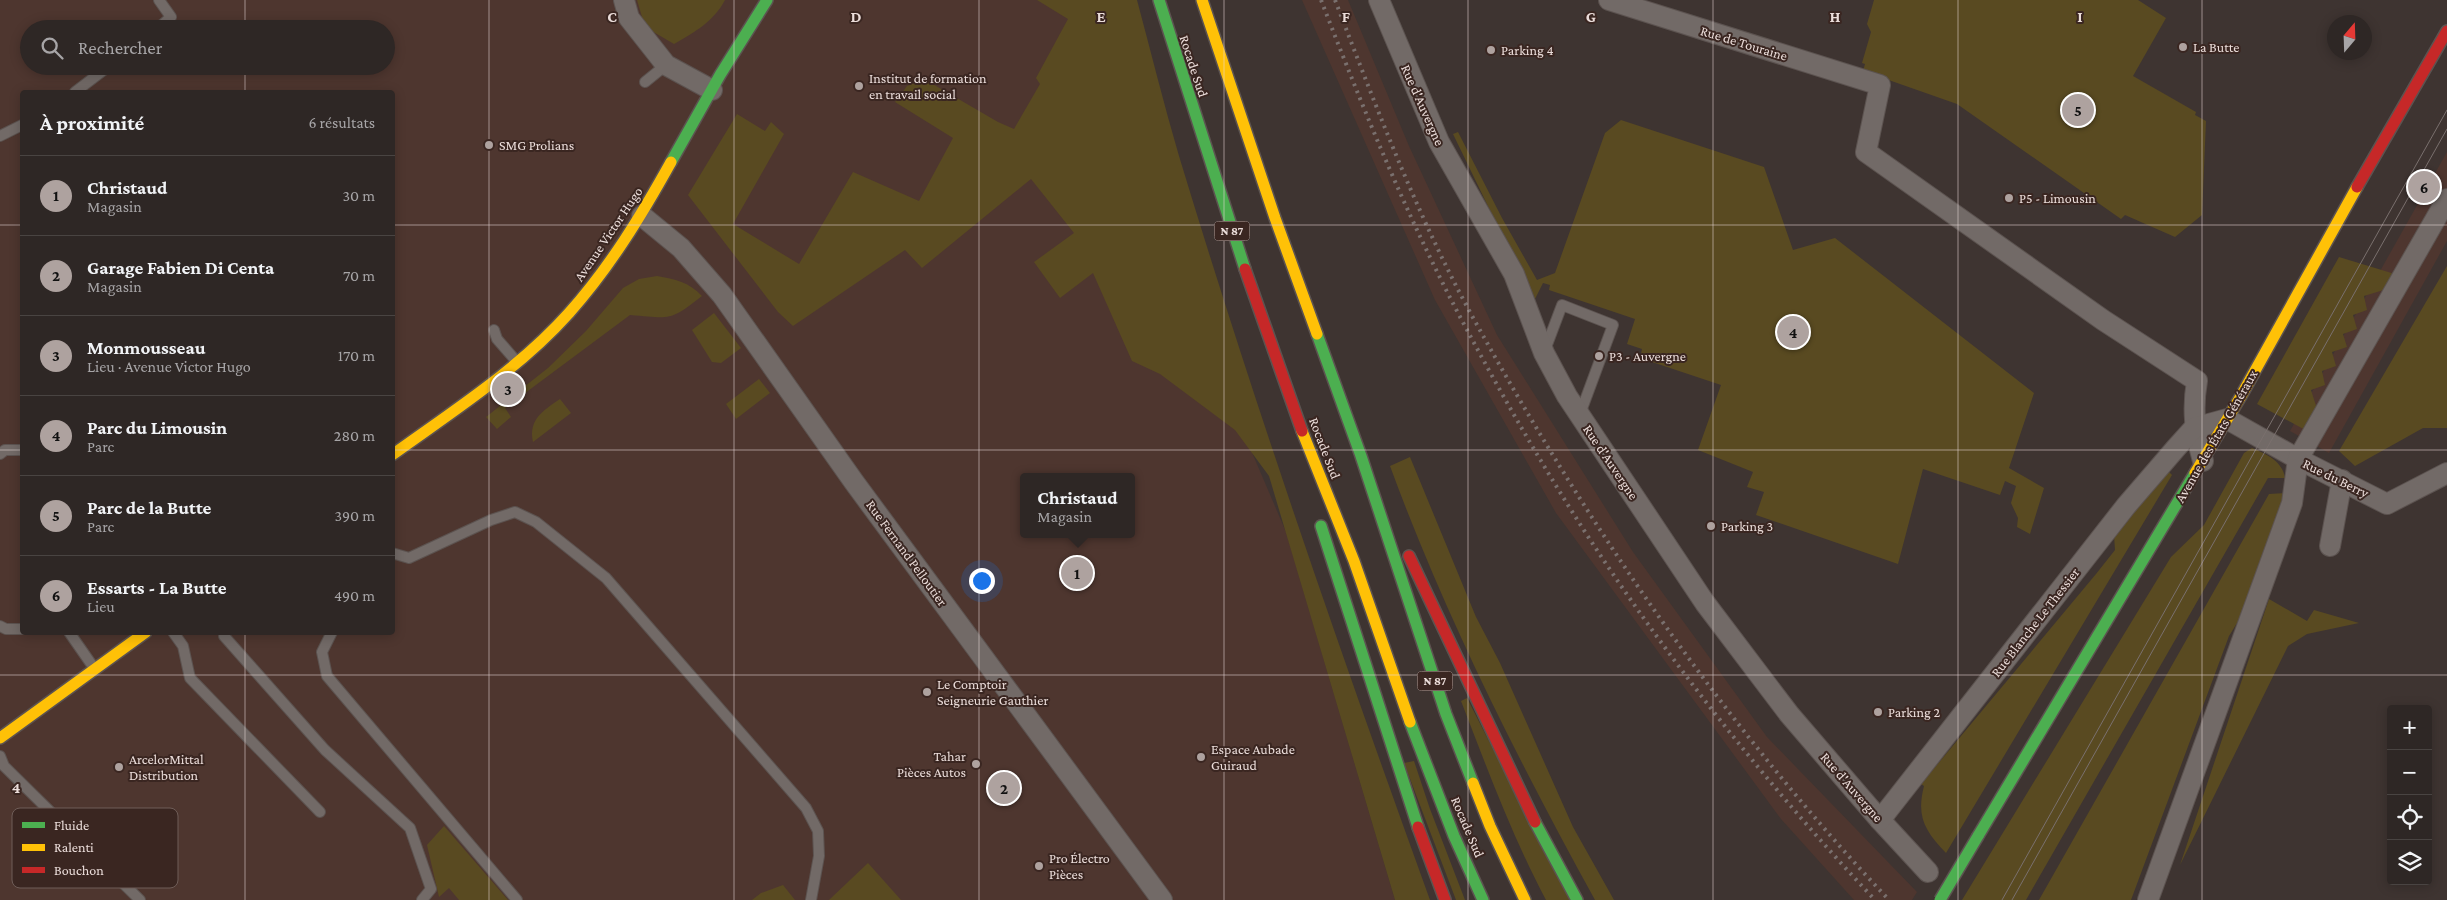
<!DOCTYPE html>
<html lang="fr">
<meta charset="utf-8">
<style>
body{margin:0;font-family:"Crimson Pro",serif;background:#362f2d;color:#f1f3f6}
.controls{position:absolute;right:15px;bottom:15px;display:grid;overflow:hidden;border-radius:5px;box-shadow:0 2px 12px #0003}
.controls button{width:45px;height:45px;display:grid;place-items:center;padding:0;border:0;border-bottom:1px solid #494442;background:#2e2725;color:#f1f3f6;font:25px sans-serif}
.compass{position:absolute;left:2327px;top:15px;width:45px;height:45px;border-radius:50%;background:#2e2725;box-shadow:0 2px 12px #0003;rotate:19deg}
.you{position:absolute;left:981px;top:580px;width:18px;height:18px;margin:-12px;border:4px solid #fff;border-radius:50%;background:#1a73e8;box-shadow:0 0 0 8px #1a73e833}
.badge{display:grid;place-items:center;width:32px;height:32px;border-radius:50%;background:#aea29f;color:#111;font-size:16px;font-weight:700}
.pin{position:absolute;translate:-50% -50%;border:2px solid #fff;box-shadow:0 1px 5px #0006}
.popup{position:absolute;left:1020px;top:473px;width:115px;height:65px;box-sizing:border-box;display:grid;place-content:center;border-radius:5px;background:#2e2725;filter:drop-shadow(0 1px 4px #0005);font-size:16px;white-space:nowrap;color:#a7a5a7}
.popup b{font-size:19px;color:#f1f3f6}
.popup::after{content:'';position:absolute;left:50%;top:100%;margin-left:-10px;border:10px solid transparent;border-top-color:#2e2725}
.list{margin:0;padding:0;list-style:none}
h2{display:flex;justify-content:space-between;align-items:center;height:65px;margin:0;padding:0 20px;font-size:21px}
h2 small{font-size:16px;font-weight:400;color:#a7a5a7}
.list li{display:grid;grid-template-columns:32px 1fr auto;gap:15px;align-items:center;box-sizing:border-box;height:80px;padding:0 20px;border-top:1px solid #494442}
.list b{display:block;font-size:19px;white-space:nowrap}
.list p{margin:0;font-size:16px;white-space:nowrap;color:#a7a5a7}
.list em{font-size:16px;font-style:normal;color:#a7a5a7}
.icon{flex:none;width:28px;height:28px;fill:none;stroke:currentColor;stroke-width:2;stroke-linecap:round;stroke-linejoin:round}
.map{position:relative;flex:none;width:2447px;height:900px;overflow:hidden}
.search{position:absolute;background:#2e2725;box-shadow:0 2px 12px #0003;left:20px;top:20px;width:375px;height:55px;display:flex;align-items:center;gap:12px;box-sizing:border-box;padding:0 18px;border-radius:28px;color:#a7a5a7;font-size:19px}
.panel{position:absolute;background:#2e2725;box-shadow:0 2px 12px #0003;left:20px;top:90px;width:375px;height:545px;border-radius:5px}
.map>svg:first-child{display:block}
</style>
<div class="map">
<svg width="2447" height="900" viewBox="0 0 2447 900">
<rect width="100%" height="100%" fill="#3e3431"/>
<!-- built -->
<g fill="#4e362f" fill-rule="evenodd">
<path d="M 0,0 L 1064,0 L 1072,32 L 1286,532 L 1395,900 L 0,900 ZM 29,29 L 386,29 L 386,66 L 29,66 ZM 22,92 L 392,92 L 392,632 L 22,632 ZM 1023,477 L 1131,477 L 1131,534 L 1023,534 Z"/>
<polygon points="1302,0 1348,0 1409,146 1497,335 1633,552 1767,737 1917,892 1912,900 1854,900 1781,819 1556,513 1435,300"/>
<polygon points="2447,152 2447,241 2329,453 2290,431"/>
</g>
<!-- green -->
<g fill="#594a21">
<path d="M 637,0 L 725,0 C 714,21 695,32 674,44 L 645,27 Z"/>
<path d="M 1037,0 L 1137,0 C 1151,52 1164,105 1179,156 C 1255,407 1341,654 1430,900 L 1395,900 L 1269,476 L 1235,430 L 1160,374 L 1132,361 L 1093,273 L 1060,298 L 1034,262 L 1074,233 L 1031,179 L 922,268 L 905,250 L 793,326 L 778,312 L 688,195 L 737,114 L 765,131 L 771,122 L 784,134 L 733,224 L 799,264 L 853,172 L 919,201 L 953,138 L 895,102 L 907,86 L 924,79 L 998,122 L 1014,129 L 1040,84 L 1036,78 L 1068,19 Z"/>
<polygon points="1874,0 2138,0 2166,18 2133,76 2196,112 2195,115 2206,121 2202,215 2175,237 2125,215 2121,219 1957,104 1863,71 1865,64 1862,63 1871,32 1867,24"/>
<polygon points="1621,120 1764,167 1793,250 1835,238 2034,393 2009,468 2044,488 2030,534 2017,527 2018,518 2011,503 2016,486 2005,481 2000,495 1923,469 1898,564 1756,515 1764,492 1747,487 1753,472 1698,450 1721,385 1640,358 1642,349 1627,344 1635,319 1549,290 1550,285 1543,283 1534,301 1453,134 1458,132 1502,218 1537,280 1555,273 1605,133"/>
<polygon points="2339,257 2398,275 2390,288 2364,296 2367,310 2353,315 2357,329 2343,334 2347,347 2332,352 2336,366 2322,371 2325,385 2311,390 2319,415 2309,432 2257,404"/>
<polygon points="2447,266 2447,428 2423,428 2355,466 2339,451"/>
<path d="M 657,276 C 675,279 689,282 702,296 C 669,322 671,318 630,315 L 505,408 L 511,417 L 497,429 L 486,417 L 548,368 L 586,331 L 623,288 L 639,279 Z"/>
<polygon points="714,313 741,348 721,363 712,362 692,330"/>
<polygon points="759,379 770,393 736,419 726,404"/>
<path d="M 560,399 L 571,413 L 533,442 C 528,419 544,410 560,399 Z"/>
<path d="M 2252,448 C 2267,454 2283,462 2285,478 L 2268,478 L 2026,900 L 1962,900 L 2171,557 L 2204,525 L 2244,453 Z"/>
<path d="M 1410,457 L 1476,617 L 1500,663 L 1573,827 L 1614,900 L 1595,900 C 1518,760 1445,616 1390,466 Z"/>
<path d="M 2168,471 L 2172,475 L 1946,853 C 1925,831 1916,817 1924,786 L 1921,784 L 2096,574 L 2115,550 L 2114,535 Z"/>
<polygon points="2286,493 2247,607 2229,636 2131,900 2039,900 2269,494"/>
<polygon points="2269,599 2307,621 2314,610 2359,623 2307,634 2288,646 2180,865"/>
<path d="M 1467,698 L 1570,900 L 1546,900 C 1512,836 1487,768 1461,701 Z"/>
<polygon points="1414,761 1430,809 1465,900 1456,900 1404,763"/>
<polygon points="444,826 508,900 459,900 449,888 439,897 427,845"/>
<polygon points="868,863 901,900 829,900"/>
<polygon points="783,885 795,900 752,900 761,893"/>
</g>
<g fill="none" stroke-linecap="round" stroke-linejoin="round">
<!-- lane casing -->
<g stroke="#5c5350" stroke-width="12">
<g id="lane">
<polyline points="157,29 171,17 159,0"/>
<polyline points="645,82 666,65"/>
<polyline points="75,92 109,66"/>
<polyline points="0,136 22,125"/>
<polyline points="494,330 497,339 517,362"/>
<polyline points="1545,350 1562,305 1613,325 1580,414"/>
<polyline points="0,454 5,450 22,450"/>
<polyline points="392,553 409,558 491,520 515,512 536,522 606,578 806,808 818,831 819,856 811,900"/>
<polyline points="0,626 6,629 22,629"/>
<polyline points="69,632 94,668"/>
<polyline points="173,632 183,646 190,678 320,812"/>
<polyline points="332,632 322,652 327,676 517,900"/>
<polyline points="224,636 325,750 410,828 431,889 422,900"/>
<polyline points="0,756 4,766 140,900"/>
</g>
</g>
<!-- street casing -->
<g stroke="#5c5350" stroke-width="22">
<g id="street">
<polyline points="624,0 629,18 666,65 712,90"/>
<polyline points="1379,0 1439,142 1514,274 1544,353 1567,396 1705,603 1789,714 1880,820 1928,872"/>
<path d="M 1609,0 L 1880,85 L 1866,152 L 2103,320 L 2197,381 C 2192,410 2195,433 2203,461"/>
<polyline points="642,216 681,248 722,295 854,482 1162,900"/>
<polyline points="2330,546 2342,480"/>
<polyline points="1880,820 2126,506 2176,448 2194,428 2227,419 2298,459 2387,504 2447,473"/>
<polyline points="2148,900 2292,503 2298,459 2447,199"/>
</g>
</g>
<!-- fast casing -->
<g stroke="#5c5350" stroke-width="14">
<g id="fast">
<polyline points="1159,0 1245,269"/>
<polyline points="671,162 720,75 767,0"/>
<polyline points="1317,334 1361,456 1446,714 1473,783"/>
<polyline points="1321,526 1418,827"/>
<polyline points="1410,722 1454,836 1483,900"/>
<polyline points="1535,822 1577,900"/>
<polyline points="1978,836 2195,473"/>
</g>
</g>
<!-- slow casing -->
<g stroke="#5c5350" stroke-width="14">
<g id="slow">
<polyline points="1202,0 1275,218 1317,334"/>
<polyline points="1302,431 1354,561 1410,722"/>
<path d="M 392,455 C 453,411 519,369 569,313 C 610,267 641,216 671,162"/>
<polyline points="2195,473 2241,396 2357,187"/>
<polyline points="0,738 146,632"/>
<polyline points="1473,783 1490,826 1525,900"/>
</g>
</g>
<!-- jam casing -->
<g stroke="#5c5350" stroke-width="14">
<g id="jam">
<polyline points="2357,187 2447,31"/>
<polyline points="1245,269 1302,431"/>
<polyline points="1409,556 1535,822"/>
<polyline points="1418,827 1445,900"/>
</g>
</g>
<!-- lane -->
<use href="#lane" stroke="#726a67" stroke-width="10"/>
<!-- street -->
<use href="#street" stroke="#726a67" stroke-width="20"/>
<!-- fast -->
<use href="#fast" stroke="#4caf50" stroke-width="11"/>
<!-- slow -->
<use href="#slow" stroke="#ffc107" stroke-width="11"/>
<!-- jam -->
<use href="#jam" stroke="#c62828" stroke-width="11"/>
<!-- tram -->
<g stroke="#7a706e" stroke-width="1">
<polyline points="2002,900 2447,110"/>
<polyline points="2012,900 2447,129"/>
</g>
<!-- rail -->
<g stroke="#7a706e" stroke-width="4" stroke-dasharray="2.5 5" stroke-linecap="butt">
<path d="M 1321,0 C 1364,111 1409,222 1466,328 C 1513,416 1568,510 1626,593 C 1701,701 1785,804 1875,900"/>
<path d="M 1335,0 C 1377,109 1419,221 1476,323 C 1591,531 1726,727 1889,900"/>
</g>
<!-- fast-bridge casing -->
<g stroke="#5c5350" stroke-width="14" stroke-linecap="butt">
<polyline id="fast-bridge" points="1940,900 1978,836"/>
</g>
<!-- fast-bridge -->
<use href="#fast-bridge" stroke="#4caf50" stroke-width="11"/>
</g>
<!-- grid -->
<path fill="none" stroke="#ebddda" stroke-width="1" stroke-opacity="0.55" d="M 245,0 L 245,29M 489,0 L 489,900M 734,0 L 734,900M 979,0 L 979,900M 1224,0 L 1224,900M 1468,0 L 1468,900M 1713,0 L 1713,900M 1958,0 L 1958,900M 2202,0 L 2202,900M 245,66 L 245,92M 0,225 L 22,225M 392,225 L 2447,225M 0,450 L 22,450M 392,450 L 2447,450M 245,632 L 245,900M 0,675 L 2447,675"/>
<!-- markers -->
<g fill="#aea29f" stroke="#3a2621" stroke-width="2">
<circle cx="2183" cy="47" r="5"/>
<circle cx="1491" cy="50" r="5"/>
<circle cx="859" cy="86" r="5"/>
<circle cx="489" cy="145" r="5"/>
<circle cx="2009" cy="198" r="5"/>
<circle cx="1599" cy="356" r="5"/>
<circle cx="1711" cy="526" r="5"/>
<circle cx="927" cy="692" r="5"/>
<circle cx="1878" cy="712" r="5"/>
<circle cx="1201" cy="757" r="5"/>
<circle cx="976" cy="764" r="5"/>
<circle cx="119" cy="767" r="5"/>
<circle cx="1039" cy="866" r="5"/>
</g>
<g text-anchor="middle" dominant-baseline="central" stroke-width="4" stroke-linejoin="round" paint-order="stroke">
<!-- shield labels -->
<g fill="#3a2621" stroke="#b6a6a2" stroke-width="1">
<rect x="1214.5" y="221.5" width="35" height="19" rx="4"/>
<rect x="1417.5" y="671.5" width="35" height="19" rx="4"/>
</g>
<g font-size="12" font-weight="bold" fill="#ebddda">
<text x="1232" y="231">N 87</text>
<text x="1435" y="681">N 87</text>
</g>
<!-- street labels -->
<g font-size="14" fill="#ebddda" stroke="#3a2621">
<text transform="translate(1744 43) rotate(17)">Rue de Touraine</text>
<text transform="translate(1194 66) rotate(72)">Rocade Sud</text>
<text transform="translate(1423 105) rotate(66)">Rue d'Auvergne</text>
<text transform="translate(608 234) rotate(-56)">Avenue Victor Hugo</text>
<text transform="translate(2216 436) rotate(-60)">Avenue des États Généraux</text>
<text transform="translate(1325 448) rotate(69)">Rocade Sud</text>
<text transform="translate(1611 462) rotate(56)">Rue d'Auvergne</text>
<text transform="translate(2336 478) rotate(26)">Rue du Berry</text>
<text transform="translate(907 553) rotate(54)">Rue Fernand Pelloutier</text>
<text transform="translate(2035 622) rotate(-52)">Rue Blanche Le Thessier</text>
<text transform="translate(1852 787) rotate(49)">Rue d'Auvergne</text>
<text transform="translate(1468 827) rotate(67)">Rocade Sud</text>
</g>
<!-- poi labels -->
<g font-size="14" fill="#ebddda" stroke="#3a2621" text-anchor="start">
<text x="2193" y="47">La Butte</text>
<text x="1501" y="50">Parking 4</text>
<text x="869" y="78">Institut de formation<tspan x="869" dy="16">en travail social</tspan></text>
<text x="499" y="145">SMG Prolians</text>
<text x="2019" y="198">P5 - Limousin</text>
<text x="1609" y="356">P3 - Auvergne</text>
<text x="1721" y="526">Parking 3</text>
<text x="937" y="684">Le Comptoir<tspan x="937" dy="16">Seigneurie Gauthier</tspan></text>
<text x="1888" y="712">Parking 2</text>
<text x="1211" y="749">Espace Aubade<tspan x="1211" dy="16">Guiraud</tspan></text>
<text x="966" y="756" text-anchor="end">Tahar<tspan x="966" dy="16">Pièces Autos</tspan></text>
<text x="129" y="759">ArcelorMittal<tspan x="129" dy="16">Distribution</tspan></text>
<text x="1049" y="858">Pro Électro<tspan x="1049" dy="16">Pièces</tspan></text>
</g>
</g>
<!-- legend -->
<rect x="12" y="808" width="166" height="80" rx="8" fill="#3a2621" stroke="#6f5d58" stroke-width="1"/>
<rect x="22" y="822" width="23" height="6" fill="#4caf50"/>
<rect x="22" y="844" width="23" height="7" fill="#ffc107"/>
<rect x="22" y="867" width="23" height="6" fill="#c62828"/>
<g font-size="14" fill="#ebddda">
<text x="54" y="830">Fluide</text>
<text x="54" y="852">Ralenti</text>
<text x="54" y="875">Bouchon</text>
</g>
<g font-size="16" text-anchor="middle" font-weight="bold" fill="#ebddda" stroke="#3a2621" stroke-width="4" stroke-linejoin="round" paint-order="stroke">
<text x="612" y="22">C</text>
<text x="856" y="22">D</text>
<text x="1101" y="22">E</text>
<text x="1346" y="22">F</text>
<text x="1591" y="22">G</text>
<text x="1835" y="22">H</text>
<text x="2080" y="22">I</text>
<text x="16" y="793">4</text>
</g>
</svg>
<div class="controls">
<button>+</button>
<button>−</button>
<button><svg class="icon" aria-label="locate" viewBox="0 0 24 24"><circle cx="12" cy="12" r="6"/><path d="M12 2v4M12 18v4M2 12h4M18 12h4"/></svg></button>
<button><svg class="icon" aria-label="layers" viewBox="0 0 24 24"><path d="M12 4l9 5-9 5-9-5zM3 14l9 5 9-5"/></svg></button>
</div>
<svg class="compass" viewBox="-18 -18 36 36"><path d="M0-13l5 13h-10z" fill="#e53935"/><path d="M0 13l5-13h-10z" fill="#a7a5a7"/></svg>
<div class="you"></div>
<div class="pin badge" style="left:1077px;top:573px">1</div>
<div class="popup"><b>Christaud</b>Magasin</div>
<div class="pin badge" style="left:1004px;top:788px">2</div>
<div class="pin badge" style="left:508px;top:389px">3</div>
<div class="pin badge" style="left:1793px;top:332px">4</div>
<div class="pin badge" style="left:2078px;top:110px">5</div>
<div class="pin badge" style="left:2424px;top:187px">6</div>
<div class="search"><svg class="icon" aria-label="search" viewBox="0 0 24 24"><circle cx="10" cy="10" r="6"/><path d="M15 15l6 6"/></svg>Rechercher</div>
<section class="panel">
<h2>À proximité<small>6 résultats</small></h2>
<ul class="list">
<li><span class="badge">1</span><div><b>Christaud</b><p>Magasin</p></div><em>30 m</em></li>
<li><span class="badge">2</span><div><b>Garage Fabien Di Centa</b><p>Magasin</p></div><em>70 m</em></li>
<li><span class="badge">3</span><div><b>Monmousseau</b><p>Lieu · Avenue Victor Hugo</p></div><em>170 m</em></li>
<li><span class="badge">4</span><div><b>Parc du Limousin</b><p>Parc</p></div><em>280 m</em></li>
<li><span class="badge">5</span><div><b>Parc de la Butte</b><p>Parc</p></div><em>390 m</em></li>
<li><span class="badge">6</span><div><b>Essarts - La Butte</b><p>Lieu</p></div><em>490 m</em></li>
</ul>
</section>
</div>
